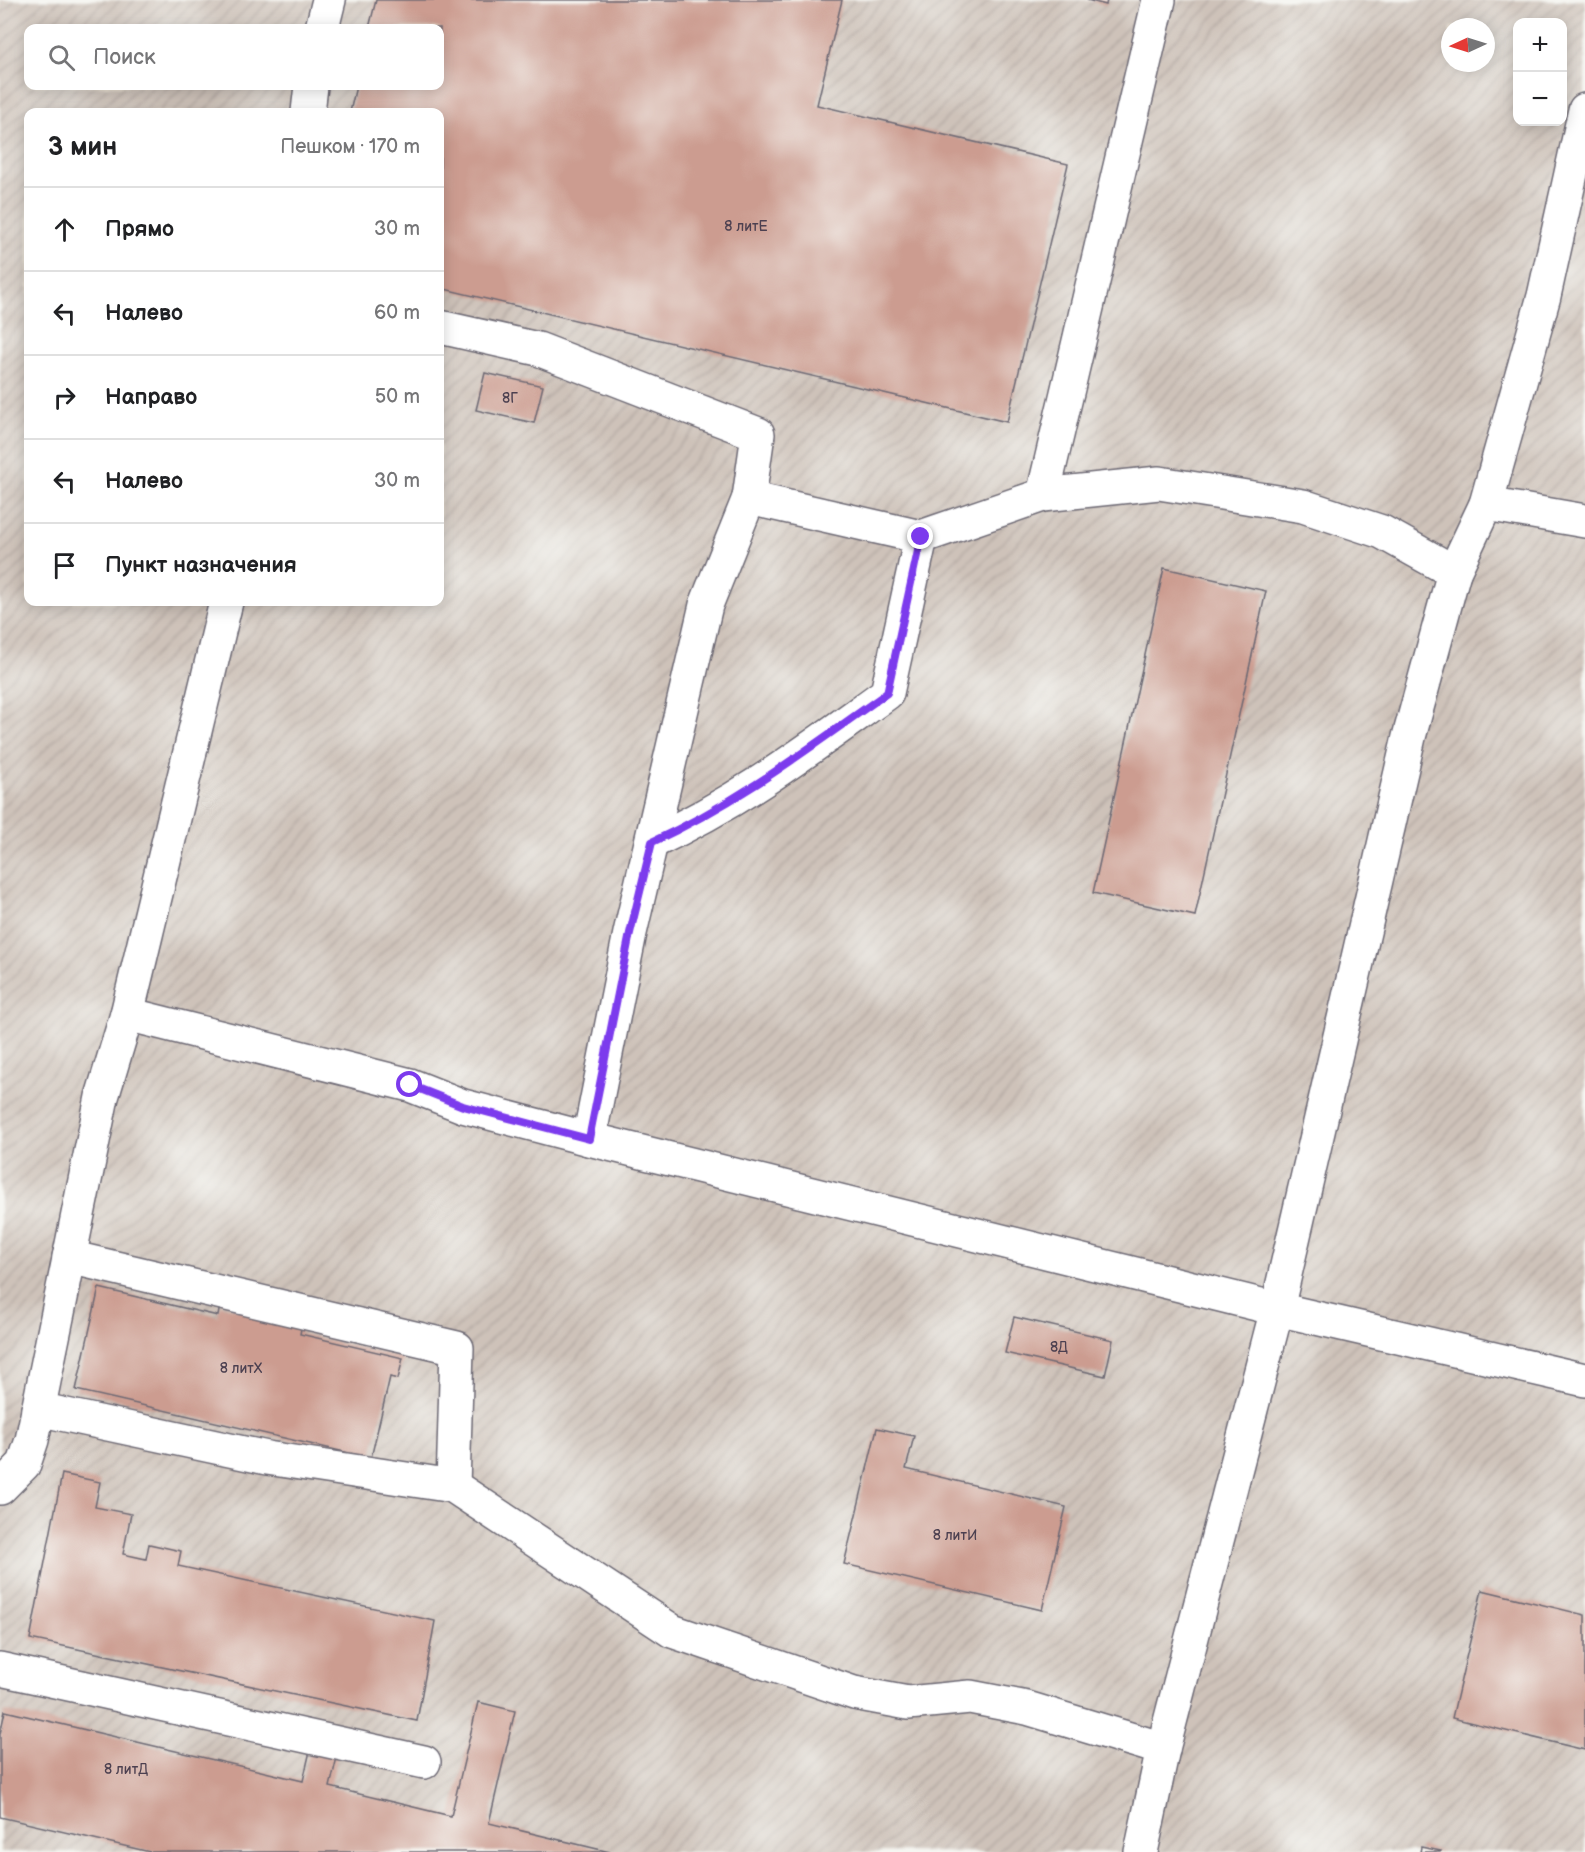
<!DOCTYPE html>
<html lang="ru">
<meta charset="utf-8">
<style>
body{margin:0;font-family:"Balsamiq Sans",sans-serif;background:#f2f2f2;color:#202124}
.controls{position:absolute;right:18px;top:18px;display:grid;overflow:hidden;border-radius:12px;box-shadow:0 3px 15px #0003}
.controls button{width:54px;height:54px;display:grid;place-items:center;padding:0;border:0;border-bottom:2px solid #e0e0e0;background:#fff;color:#202124;font:30px sans-serif}
.compass{position:absolute;left:1441px;top:18px;width:54px;height:54px;border-radius:50%;background:#fff;box-shadow:0 3px 15px #0003;rotate:266deg}
.stop{position:absolute;width:18px;height:18px;margin:-14px;border:4px solid #7c3aed;border-radius:50%;background:#fff}
.stop.end{background:#7c3aed;border-color:#fff;box-shadow:0 2px 6px #0008}
.list{margin:0;padding:0;list-style:none}
h2{display:flex;justify-content:space-between;align-items:center;height:78px;margin:0;padding:0 24px;font-size:26px}
h2 small{font-size:20px;font-weight:400;color:#757577}
.list li{display:grid;grid-template-columns:39px 1fr auto;gap:18px;align-items:center;box-sizing:border-box;height:84px;padding:0 24px;border-top:2px solid #e0e0e0}
.list b{display:block;font-size:22px;white-space:nowrap}
.list em{font-size:20px;font-style:normal;color:#757577}
.icon{flex:none;width:33px;height:33px;fill:none;stroke:currentColor;stroke-width:2;stroke-linecap:round;stroke-linejoin:round}
.map{position:relative;flex:none;width:1585px;height:1852px;overflow:hidden}
.search{position:absolute;background:#fff;box-shadow:0 3px 15px #0003;left:24px;top:24px;width:420px;height:66px;display:flex;align-items:center;gap:15px;box-sizing:border-box;padding:0 21px;border-radius:12px;color:#757577;font-size:22px}
.panel{position:absolute;background:#fff;box-shadow:0 3px 15px #0003;left:24px;top:108px;width:420px;height:498px;border-radius:12px}
.map>svg:first-child{display:block}
</style>
<div class="map">
<svg width="1585" height="1852" viewBox="0 0 1585 1852">
<defs>
<pattern id="industrial-furrows" width="10" height="10" patternUnits="userSpaceOnUse" patternTransform="scale(1.5)"><rect width="10" height="10" fill="#cec2b9"/><path d="M-1 1l2-2M0 10L10 0M9 11l2-2" fill="none" stroke="#b1a6a0"/></pattern>
</defs>
<rect width="100%" height="100%" fill="#f6f6f2"/>
<filter id="ink" filterUnits="userSpaceOnUse"><feTurbulence type="fractalNoise" baseFrequency=".0167" numOctaves="2"/><feDisplacementMap in="SourceGraphic" scale="12" xChannelSelector="R" yChannelSelector="G"/><feConvolveMatrix kernelMatrix="1 2 1 2 8 2 1 2 1" color-interpolation-filters="sRGB"/></filter>
<filter id="wash" filterUnits="userSpaceOnUse"><feTurbulence type="fractalNoise" baseFrequency=".008" numOctaves="4" result="noise"/><feDisplacementMap in="SourceGraphic" scale="24" xChannelSelector="R" yChannelSelector="G"/><feGaussianBlur stdDeviation="1.35" result="paint"/><feColorMatrix in="noise" values="0 0 0 0 0 0 0 0 0 0 0 0 0 0 0 0 0 1.4 0 .05"/><feComposite in="paint" operator="in"/></filter>
<g filter="url(#wash)">
<rect width="100%" height="100%" fill="#f4eada"/>
<!-- industrial -->
<path fill="url(#industrial-furrows)" fill-rule="evenodd" d="M 0,0 L 1585,0 L 1585,1852 L 0,1852 ZM 1518,22 L 1562,22 L 1562,122 L 1518,122 ZM 1450,27 L 1486,27 L 1486,63 L 1450,63 ZM 28,28 L 440,28 L 440,86 L 28,86 ZM 28,112 L 440,112 L 440,602 L 28,602 Z"/>
<g id="blocks">
<!-- building -->
<g fill="#cc9c90">
<polygon points="376,0 842,0 817,105 1068,164 1007,422 440,288 440,112 350,112 356,86 440,86 440,28 369,28"/>
<polygon points="1087,0 1107,0 1106,5"/>
<polygon points="485,373 543,386 534,423 476,410"/>
<polygon points="1164,568 1266,591 1195,916 1093,893"/>
<polygon points="99,1288 218,1316 220,1305 302,1324 300,1334 403,1358 398,1379 390,1377 371,1458 76,1390"/>
<polygon points="1014,1317 1113,1340 1105,1376 1005,1353"/>
<polygon points="877,1428 914,1436 906,1469 1066,1507 1042,1610 844,1564"/>
<polygon points="62,1474 100,1482 95,1507 131,1514 123,1554 146,1559 149,1544 181,1551 178,1566 435,1621 417,1721 30,1639"/>
<polygon points="1482,1590 1585,1615 1585,1750 1452,1718"/>
<polygon points="478,1702 515,1711 489,1823 610,1852 150,1852 0,1817 0,1734 5,1711 303,1781 310,1751 337,1757 330,1787 451,1816"/>
<polygon points="1421,1847 1441,1851 1440,1852 1420,1852"/>
</g>
</g>
</g>
<g filter="url(#ink)">
<use href="#blocks" fill-opacity="0" stroke="#6c6873" stroke-width="1.5"/>
<g fill="none" stroke-linecap="round" stroke-linejoin="round">
<!-- minor casing -->
<g stroke="#6c6873" stroke-width="36">
<g id="minor">
<polyline points="322,28 329,0"/>
<polyline points="308,112 311,86"/>
<polyline points="440,327 538,349 758,434 749,498 921,537 1043,495 1159,483 1303,506 1382,532 1454,572"/>
<polyline points="1043,495 1159,0"/>
<polyline points="1486,504 1585,521"/>
<path d="M 652,842 C 740,802 809,749 887,693 L 921,537"/>
<polyline points="127,1014 410,1085 463,1106 589,1139 1277,1309 1585,1380"/>
<polyline points="589,1139 630,933 706,605 749,498"/>
<polyline points="69,1257 457,1348 453,1486"/>
<polyline points="38,1409 267,1458 453,1486 672,1631 854,1693 908,1703 970,1697 1027,1708 1163,1749"/>
<polyline points="0,1488 24,1464 32,1440 102,1097 127,1014 226,602"/>
<polyline points="0,1669 424,1762"/>
<polyline points="1141,1852 1163,1749 1277,1309 1409,737 1454,572 1486,504 1544,296 1585,110"/>
</g>
</g>
<!-- minor -->
<use href="#minor" stroke="#fff" stroke-width="33"/>
</g>
</g>
<g fill="none" stroke-linecap="round" stroke-linejoin="round" filter="url(#ink)">
<!-- route -->
<path stroke="#7c3aed" stroke-width="8" d="M 410,1085 L 463,1106 L 589,1139 L 630,933 L 652,842 C 739,802 809,748 887,693 L 921,537"/>
</g>
<g text-anchor="middle" dominant-baseline="central" stroke-width="6" stroke-linejoin="round" paint-order="stroke">
<!-- number labels -->
<g font-size="14" fill="#4c4050">
<text x="746" y="226">8 литЕ</text>
<text x="510" y="398">8Г</text>
<text x="1059" y="1347">8Д</text>
<text x="241" y="1368">8 литХ</text>
<text x="955" y="1535">8 литИ</text>
<text x="126" y="1769">8 литД</text>
</g>
</g>
</svg>
<div class="controls">
<button>+</button>
<button>−</button>
</div>
<svg class="compass" viewBox="-18 -18 36 36"><path d="M0-13l5 13h-10z" fill="#e53935"/><path d="M0 13l5-13h-10z" fill="#757577"/></svg>
<div class="stop" style="left:410px;top:1085px"></div>
<div class="stop end" style="left:921px;top:537px"></div>
<div class="search"><svg class="icon" aria-label="search" viewBox="0 0 24 24"><circle cx="10" cy="10" r="6"/><path d="M15 15l6 6"/></svg>Поиск</div>
<section class="panel">
<h2>3 мин<small>Пешком · 170 m</small></h2>
<ul class="list">
<li><svg class="icon" aria-label="ahead" viewBox="0 0 24 24"><path d="M12 20V5M6 11l6-6 6 6"/></svg><div><b>Прямо</b></div><em>30 m</em></li>
<li><svg class="icon" aria-label="left" viewBox="0 0 24 24"><path d="M17 20v-9H6M10 6l-5 5 5 5"/></svg><div><b>Налево</b></div><em>60 m</em></li>
<li><svg class="icon" aria-label="right" viewBox="0 0 24 24"><path d="M7 20v-9h11M14 6l5 5-5 5"/></svg><div><b>Направо</b></div><em>50 m</em></li>
<li><svg class="icon" aria-label="left" viewBox="0 0 24 24"><path d="M17 20v-9H6M10 6l-5 5 5 5"/></svg><div><b>Налево</b></div><em>30 m</em></li>
<li><svg class="icon" aria-label="arrive" viewBox="0 0 24 24"><path d="M6 21V4h12l-3 4 3 4H6"/></svg><div><b>Пункт назначения</b></div></li>
</ul>
</section>
</div>
